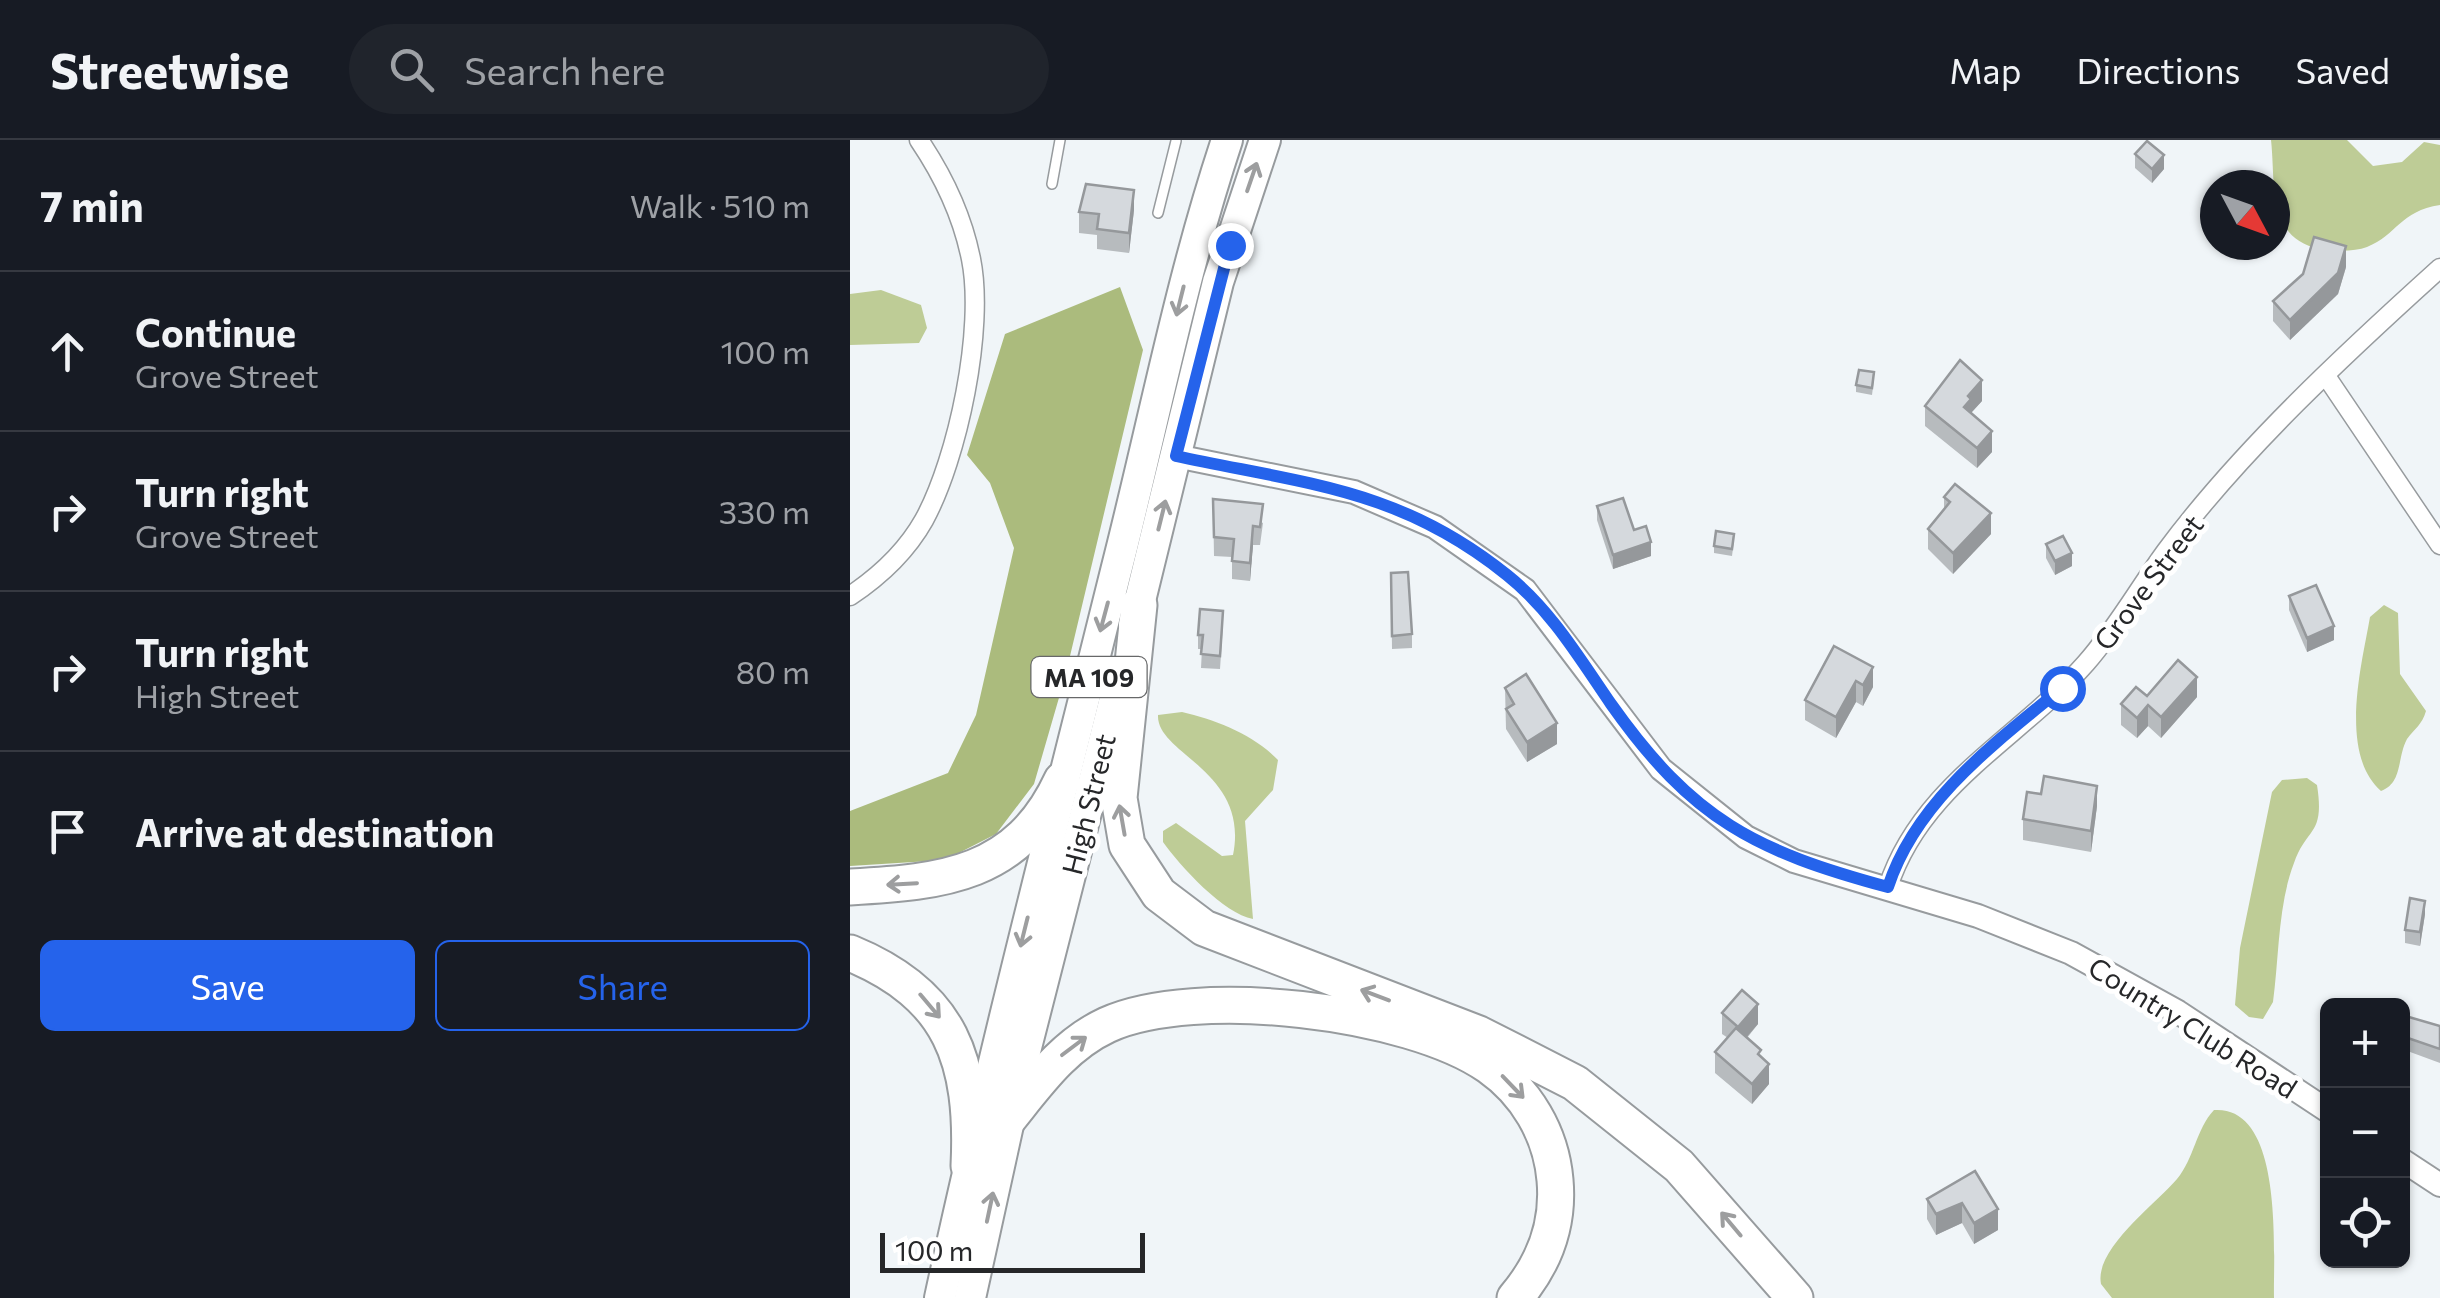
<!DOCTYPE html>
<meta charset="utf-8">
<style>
body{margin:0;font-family:Commissioner,sans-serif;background:#20242c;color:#f1f3f6}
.controls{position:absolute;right:30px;bottom:30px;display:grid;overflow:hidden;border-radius:15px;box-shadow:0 2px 8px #0004}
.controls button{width:90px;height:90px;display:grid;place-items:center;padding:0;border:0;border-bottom:2px solid #363941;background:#171b24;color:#f1f3f6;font:50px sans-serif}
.compass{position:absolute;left:1350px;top:30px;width:90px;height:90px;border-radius:50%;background:#171b24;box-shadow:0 2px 8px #0004;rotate:131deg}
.scale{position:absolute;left:30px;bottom:25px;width:265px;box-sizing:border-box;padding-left:10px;border:5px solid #262729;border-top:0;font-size:28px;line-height:35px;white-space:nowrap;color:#262729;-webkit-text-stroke:8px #fff;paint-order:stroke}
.stop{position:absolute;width:30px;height:30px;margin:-22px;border:8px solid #2563eb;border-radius:50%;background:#fff}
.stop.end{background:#2563eb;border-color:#fff;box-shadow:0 2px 10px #0008}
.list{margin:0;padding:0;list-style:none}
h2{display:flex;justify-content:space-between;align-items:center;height:130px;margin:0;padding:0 40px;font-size:42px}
h2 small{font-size:32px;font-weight:400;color:#9ea1a6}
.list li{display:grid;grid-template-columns:65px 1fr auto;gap:30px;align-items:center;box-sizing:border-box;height:160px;padding:0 40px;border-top:2px solid #363941}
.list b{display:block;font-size:38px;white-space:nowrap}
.list p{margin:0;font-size:32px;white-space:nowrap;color:#9ea1a6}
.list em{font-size:32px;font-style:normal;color:#9ea1a6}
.actions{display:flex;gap:20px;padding:30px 40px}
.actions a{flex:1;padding:22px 0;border:2px solid #2563eb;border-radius:15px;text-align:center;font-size:35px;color:#2563eb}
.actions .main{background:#2563eb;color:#fff}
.icon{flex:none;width:55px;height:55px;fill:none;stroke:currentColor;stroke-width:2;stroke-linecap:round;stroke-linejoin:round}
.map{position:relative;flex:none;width:1590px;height:1158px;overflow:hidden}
header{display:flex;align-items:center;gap:60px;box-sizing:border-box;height:140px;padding:0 50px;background:#171b24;border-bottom:2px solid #363941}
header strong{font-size:48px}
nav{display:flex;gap:55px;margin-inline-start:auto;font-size:35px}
.search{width:700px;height:90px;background:#20242c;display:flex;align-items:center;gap:25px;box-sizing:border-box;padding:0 35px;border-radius:55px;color:#9ea1a6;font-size:38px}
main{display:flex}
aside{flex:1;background:#171b24}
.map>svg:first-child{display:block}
</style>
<header>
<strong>Streetwise</strong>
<div class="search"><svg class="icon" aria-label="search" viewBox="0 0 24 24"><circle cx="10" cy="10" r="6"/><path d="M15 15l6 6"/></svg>Search here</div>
<nav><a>Map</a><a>Directions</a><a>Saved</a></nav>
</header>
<main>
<aside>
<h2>7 min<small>Walk · 510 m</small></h2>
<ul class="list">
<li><svg class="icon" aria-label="ahead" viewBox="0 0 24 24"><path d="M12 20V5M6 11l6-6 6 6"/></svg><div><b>Continue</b><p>Grove Street</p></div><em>100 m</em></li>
<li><svg class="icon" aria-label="right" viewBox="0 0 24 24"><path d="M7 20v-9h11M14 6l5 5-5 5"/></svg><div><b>Turn right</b><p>Grove Street</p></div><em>330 m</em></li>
<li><svg class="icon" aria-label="right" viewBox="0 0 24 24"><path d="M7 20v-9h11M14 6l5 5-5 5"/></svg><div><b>Turn right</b><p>High Street</p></div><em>80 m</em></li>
<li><svg class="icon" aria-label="arrive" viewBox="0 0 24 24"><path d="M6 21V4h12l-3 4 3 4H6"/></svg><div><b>Arrive at destination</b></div></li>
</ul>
<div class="actions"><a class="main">Save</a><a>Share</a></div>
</aside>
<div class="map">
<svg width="1590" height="1158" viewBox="0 0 1590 1158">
<rect width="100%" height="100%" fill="#f0f5f8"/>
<!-- green -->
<g fill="#becc96">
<path d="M 1421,0 L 1497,0 L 1523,26 L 1552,22 L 1574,2 L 1590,5 L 1590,65 C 1550,71 1547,95 1517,107 C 1504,112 1484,111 1470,109 C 1416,98 1426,45 1421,0 Z"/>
<polygon points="31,150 71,165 77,188 69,203 0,205 0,154"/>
<path d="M 1534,465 L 1548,473 L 1550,534 L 1576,571 C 1572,585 1565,588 1557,599 C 1547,617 1553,643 1531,651 C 1488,613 1512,524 1520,477 Z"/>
<path d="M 332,572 C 366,580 403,594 428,620 L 423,650 L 395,681 L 403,779 C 374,774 330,726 313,702 L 313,691 L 326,683 L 372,716 L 383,715 C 400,631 306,614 308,575 Z"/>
<path d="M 1457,638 L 1467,645 C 1475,696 1457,686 1444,723 C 1428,764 1429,818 1423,862 L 1413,879 L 1399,877 L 1385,865 L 1390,808 L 1422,652 L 1432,640 Z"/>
<path d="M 1364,970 C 1435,965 1423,1115 1424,1158 L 1262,1158 L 1251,1144 C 1244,1109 1306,1064 1327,1039 C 1344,1019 1346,989 1364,970 Z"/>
</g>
<!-- forest -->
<polygon fill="#abbb7d" points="270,147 293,210 215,537 184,644 146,694 95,720 0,726 0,671 98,633 126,575 164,408 140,343 117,315 155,194"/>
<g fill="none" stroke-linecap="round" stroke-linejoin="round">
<!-- service casing -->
<g stroke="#979b9e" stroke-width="12">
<g id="service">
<polyline points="202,44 210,0"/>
<polyline points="308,73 326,1"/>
</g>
</g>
<!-- minor casing -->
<g stroke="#979b9e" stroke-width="21">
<g id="minor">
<polyline points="1476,236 1590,405"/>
<path d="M 0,456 C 30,436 56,412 74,380 C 108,318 135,188 121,119 C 112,74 94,37 69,0"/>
<path d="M 1038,747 C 1071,645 1170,598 1236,523 C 1266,489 1289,448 1316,411 C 1390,311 1498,211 1590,128"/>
</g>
</g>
<!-- tertiary casing -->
<g stroke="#979b9e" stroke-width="26">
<g id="tertiary">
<polyline points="326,316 504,352 585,387 675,450 811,629 896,697 944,721 1128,776 1221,813 1328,872 1478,971"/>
<polyline points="1552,1020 1590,1045"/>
</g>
</g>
<!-- primary casing -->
<g stroke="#979b9e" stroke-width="34">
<g id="primary">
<polyline points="284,485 368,142 415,0"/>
<path d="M 90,1158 C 143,914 206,673 266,431 C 303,287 330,141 377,0"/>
<polyline points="120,1158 169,935 270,539"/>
</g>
</g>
<!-- motorway casing -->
<g stroke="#979b9e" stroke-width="39">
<g id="motorway">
<polyline points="289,465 269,658 277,705 309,754 354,788 629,894 725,943 829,1026 945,1158"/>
<path d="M 0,747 C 93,742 168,735 212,640"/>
<path d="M 0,813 C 102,855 124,921 119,1026"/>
<path d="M 159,978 C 188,942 214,905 257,885 C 345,845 559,870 639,926 C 676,952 701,993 705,1040 C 709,1084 694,1124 665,1158"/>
</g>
</g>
<!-- service -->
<use href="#service" stroke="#fff" stroke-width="9"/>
<!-- minor -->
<use href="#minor" stroke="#fff" stroke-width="18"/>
<!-- tertiary -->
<use href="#tertiary" stroke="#fff" stroke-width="22"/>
<!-- primary -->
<use href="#primary" stroke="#fff" stroke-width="30"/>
<!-- motorway -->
<use href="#motorway" stroke="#fff" stroke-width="35"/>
</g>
<!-- wall -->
<g fill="#b7bbbe">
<polygon points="1285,14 1314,29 1302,43 1285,28"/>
<polygon points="284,70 279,113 247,109 247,95 229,93 229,72"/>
<polygon points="1496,127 1488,154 1440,200 1423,181 1423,161"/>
<polygon points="1024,239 1022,255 1006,252 1006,245"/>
<polygon points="1132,261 1121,273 1142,312 1127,328 1075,286 1075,266"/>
<polygon points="1094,357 1141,394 1103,434 1078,409 1078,389 1094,369"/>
<polygon points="363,359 413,383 410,405 403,405 400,441 382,439 382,417 364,416"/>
<polygon points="747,366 784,390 801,416 763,429 747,380"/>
<polygon points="884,400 882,416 864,413 864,406"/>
<polygon points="1196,404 1222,426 1205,435 1196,418"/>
<polygon points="541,433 562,494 562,508 542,509"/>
<polygon points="1439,456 1484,500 1457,512 1439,470"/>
<polygon points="373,485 370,529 351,528 352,509 348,509 348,495"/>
<polygon points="984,506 1023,547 1013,566 1006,562 986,598 955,580 955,560"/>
<polygon points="655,548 707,604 677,622 656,589"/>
<polygon points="1297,556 1347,557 1311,598 1298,586 1287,598 1271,585 1271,564"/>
<polygon points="1247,666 1241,712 1173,700 1173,679"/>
<polygon points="1575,774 1570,806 1555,803 1555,790"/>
<polygon points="872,873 908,884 897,898 911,917 919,944 902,964 865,933 865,912 878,898 872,894"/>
<polygon points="1552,875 1590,886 1590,923 1552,909"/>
<polygon points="1125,1031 1148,1090 1124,1104 1112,1083 1086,1095 1077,1079 1077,1059"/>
</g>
<!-- shaded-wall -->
<g fill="#95989b">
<polygon points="1314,15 1314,29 1302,43 1302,29"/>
<polygon points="284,50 284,70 279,113 279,93"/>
<polygon points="1496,106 1496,127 1488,154 1440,200 1440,180"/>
<polygon points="1132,240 1132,261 1121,273 1114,267 1118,256"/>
<polygon points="1142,291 1142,312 1127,328 1127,308"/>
<polygon points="1141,373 1141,394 1103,434 1103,413"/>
<polygon points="403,386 403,405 400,441 400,423"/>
<polygon points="801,402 801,416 763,429 763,415"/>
<polygon points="1222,413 1222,426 1205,435 1205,421"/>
<polygon points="1484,486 1484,500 1457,512 1457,498"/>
<polygon points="1023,527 1023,547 1013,566 1013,545"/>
<polygon points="1347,537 1347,557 1311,598 1311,577"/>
<polygon points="1006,541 1006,562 986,598 986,577"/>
<polygon points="1298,565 1298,586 1287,598 1287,578"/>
<polygon points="707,583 707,604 677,622 677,602"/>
<polygon points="1247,646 1247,666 1241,712 1241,691"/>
<polygon points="1575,761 1575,774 1570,806 1570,792"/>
<polygon points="908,864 908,884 888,907 888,887"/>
<polygon points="919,924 919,944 902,964 902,944"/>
<polygon points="1112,1063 1112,1083 1086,1095 1086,1074"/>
<polygon points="1148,1069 1148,1090 1124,1104 1124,1083"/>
</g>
<!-- building -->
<g fill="#d5d9dd" stroke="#95989b" stroke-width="2.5">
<polygon points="1297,1 1314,15 1302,29 1285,14"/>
<polygon points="236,44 284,50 279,93 247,89 249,74 229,72"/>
<polygon points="1464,97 1496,106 1488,133 1440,180 1423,161 1453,134"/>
<polygon points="1110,220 1132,240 1118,256 1121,259 1114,267 1142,291 1127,308 1075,266"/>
<polygon points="1009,230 1024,232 1022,248 1006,245"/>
<polygon points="1105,344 1141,373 1103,413 1078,389 1100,362 1094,357"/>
<polygon points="773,358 784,390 796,386 801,402 763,415 747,366"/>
<polygon points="363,359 413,364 410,387 403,386 400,423 382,421 384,399 364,397"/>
<polygon points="866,391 884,394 882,409 864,406"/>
<polygon points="1213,396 1222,413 1205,421 1196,404"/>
<polygon points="558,432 562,494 542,496 541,433"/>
<polygon points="1466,445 1484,486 1457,498 1439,456"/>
<polygon points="350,469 373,471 370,516 351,514 353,495 348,495"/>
<polygon points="984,506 1023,527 1013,545 1006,541 986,577 955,560"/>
<polygon points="1328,520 1347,537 1311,577 1298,565 1287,578 1271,564 1286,547 1297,556"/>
<polygon points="676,534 707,583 677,602 656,569 664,564 655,548"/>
<polygon points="1194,636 1247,646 1241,691 1173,679 1177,652 1191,654"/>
<polygon points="1560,758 1575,761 1570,792 1555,790"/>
<polygon points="892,850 908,864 888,887 872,873"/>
<polygon points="1552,875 1590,886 1590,909 1552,896"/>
<polygon points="886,888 911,910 908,914 919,924 902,944 865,912"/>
<polygon points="1125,1031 1148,1069 1124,1083 1112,1063 1086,1074 1077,1059"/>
</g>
<!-- one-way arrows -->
<defs><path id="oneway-shaft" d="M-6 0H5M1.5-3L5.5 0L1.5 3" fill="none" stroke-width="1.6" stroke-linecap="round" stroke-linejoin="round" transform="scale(2.5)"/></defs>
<g stroke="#9d9e9f">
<use href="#oneway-shaft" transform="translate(402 37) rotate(-71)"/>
<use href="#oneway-shaft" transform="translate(330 161) rotate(104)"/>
<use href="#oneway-shaft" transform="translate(312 375) rotate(-76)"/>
<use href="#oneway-shaft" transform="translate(254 477) rotate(105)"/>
<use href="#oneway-shaft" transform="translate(272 680) rotate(-100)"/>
<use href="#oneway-shaft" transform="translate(52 744) rotate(177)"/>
<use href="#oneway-shaft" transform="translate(174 792) rotate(104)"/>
<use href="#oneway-shaft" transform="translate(525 855) rotate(-159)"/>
<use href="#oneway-shaft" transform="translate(80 866) rotate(50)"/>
<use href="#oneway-shaft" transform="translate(224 906) rotate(-37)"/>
<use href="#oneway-shaft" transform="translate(663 947) rotate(46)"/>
<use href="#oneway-shaft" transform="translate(140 1067) rotate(-78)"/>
<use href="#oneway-shaft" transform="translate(881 1084) rotate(-130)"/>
</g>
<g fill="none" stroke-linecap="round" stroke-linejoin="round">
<!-- route -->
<path stroke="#2563eb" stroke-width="12" d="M 380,105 L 326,316 C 455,344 549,348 657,435 C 701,470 730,519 761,564 C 843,680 905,711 1038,747 C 1066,661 1145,603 1212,548"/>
</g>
<g text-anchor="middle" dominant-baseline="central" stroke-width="10" stroke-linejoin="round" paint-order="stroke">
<!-- shield labels -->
<rect fill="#fff" stroke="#676869" stroke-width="2.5" x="181.5" y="517" width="115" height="40" rx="8"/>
<g font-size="25" font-weight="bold" fill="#262729">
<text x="239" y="537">MA 109</text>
</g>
<!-- street labels -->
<g font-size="28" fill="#262729" stroke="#fff">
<text transform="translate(1298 442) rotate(-53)">Grove Street</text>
<text transform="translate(238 664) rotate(-76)">High Street</text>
<text transform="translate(1343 887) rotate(32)">Country Club Road</text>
</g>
</g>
</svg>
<div class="controls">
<button>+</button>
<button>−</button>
<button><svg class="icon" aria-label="locate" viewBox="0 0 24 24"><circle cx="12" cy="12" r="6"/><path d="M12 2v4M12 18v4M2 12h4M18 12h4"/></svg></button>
</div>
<svg class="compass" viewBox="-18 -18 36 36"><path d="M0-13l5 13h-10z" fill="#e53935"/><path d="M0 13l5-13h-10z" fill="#9ea1a6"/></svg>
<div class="scale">100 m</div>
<div class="stop" style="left:1212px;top:548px"></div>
<div class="stop end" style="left:380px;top:105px"></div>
</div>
</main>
